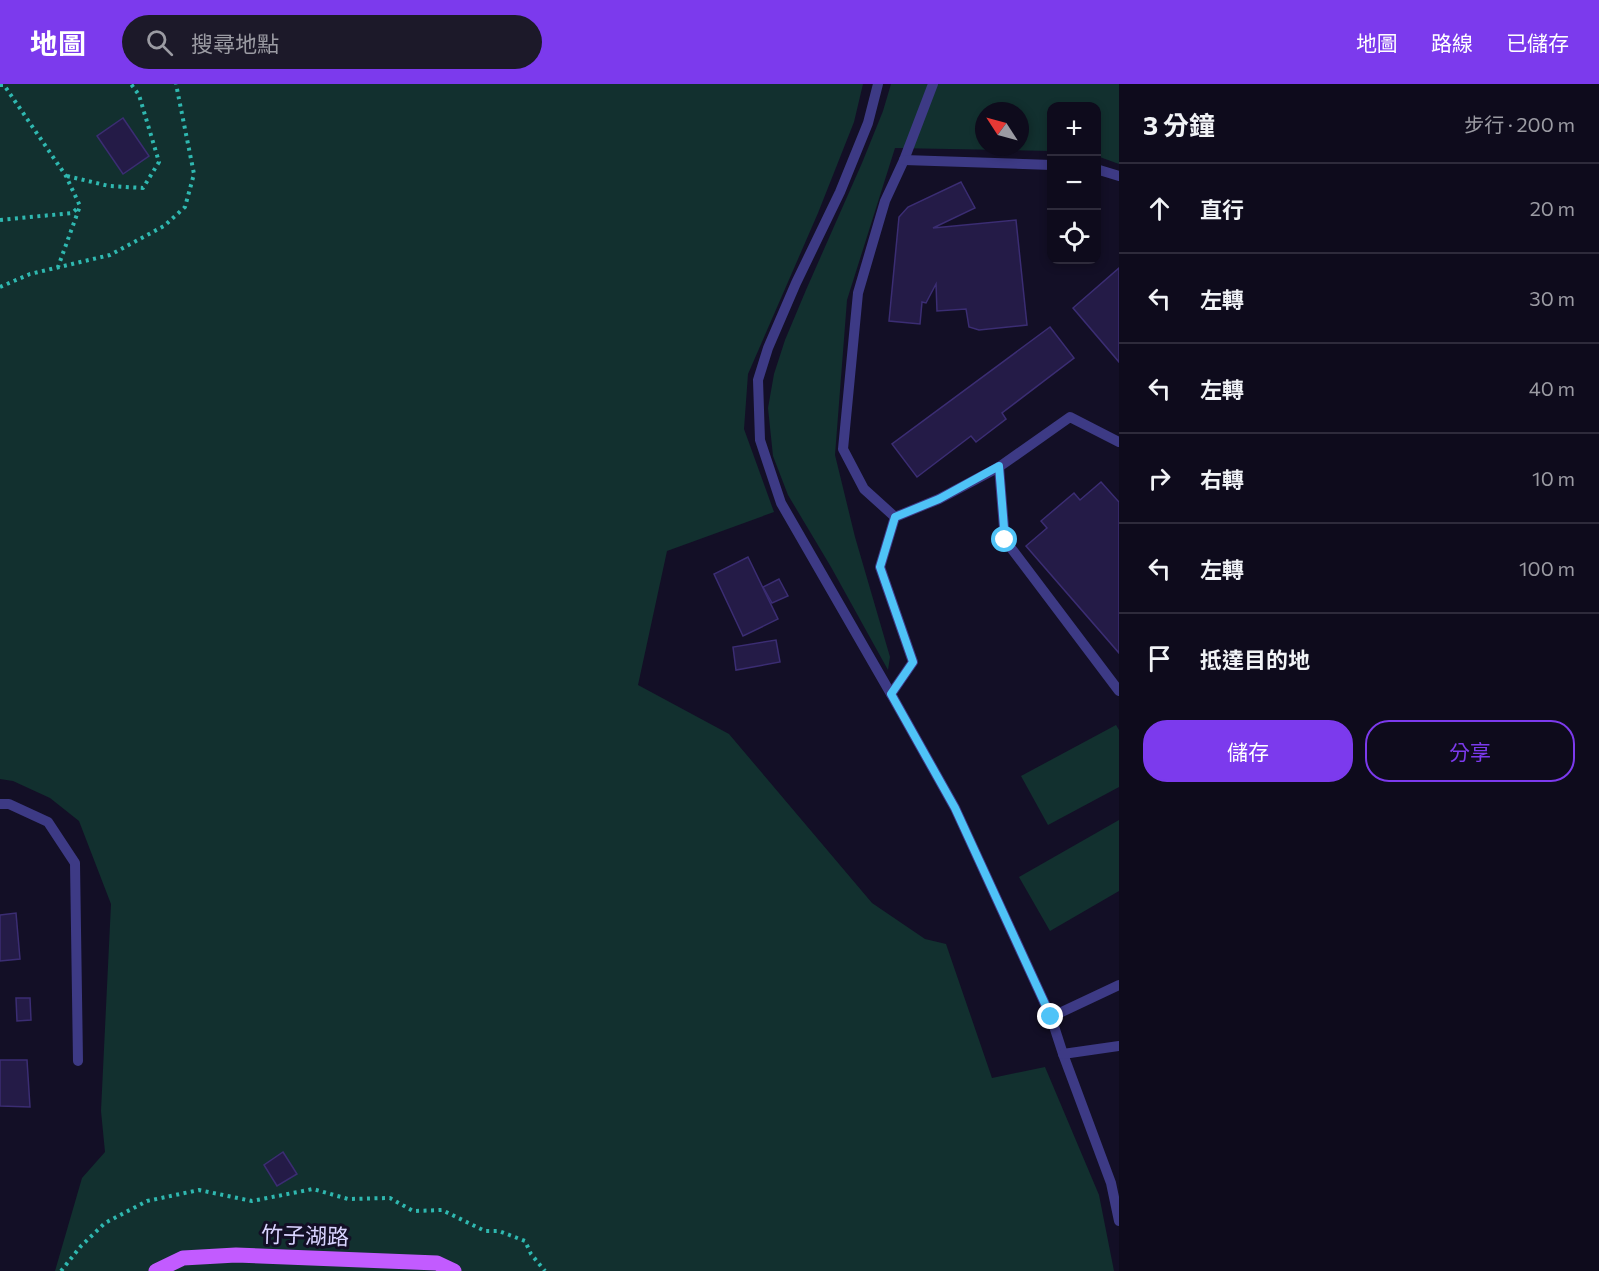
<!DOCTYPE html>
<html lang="zh-TW">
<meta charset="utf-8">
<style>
body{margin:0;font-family:Commissioner,"Noto Sans TC",sans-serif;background:#1c1929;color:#f1f3f6}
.controls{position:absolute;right:18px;top:18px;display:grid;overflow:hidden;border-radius:12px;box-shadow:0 3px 9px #0003}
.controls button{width:54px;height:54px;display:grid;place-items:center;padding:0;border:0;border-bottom:2px solid #2e2b3b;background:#0e0b1c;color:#f1f3f6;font:30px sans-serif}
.compass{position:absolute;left:975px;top:18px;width:54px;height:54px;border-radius:50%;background:#0e0b1c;box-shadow:0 3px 9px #0003;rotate:306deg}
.stop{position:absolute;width:18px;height:18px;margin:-14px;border:4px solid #4fc3f7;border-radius:50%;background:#fff}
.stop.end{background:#4fc3f7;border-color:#fff;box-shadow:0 2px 6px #0008}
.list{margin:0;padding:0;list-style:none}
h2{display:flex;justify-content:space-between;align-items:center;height:78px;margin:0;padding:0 24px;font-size:26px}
h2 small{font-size:20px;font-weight:400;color:#9b9ba3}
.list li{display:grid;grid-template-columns:39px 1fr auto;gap:18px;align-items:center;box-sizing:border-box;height:90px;padding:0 24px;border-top:2px solid #2e2b3b}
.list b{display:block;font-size:22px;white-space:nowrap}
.list em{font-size:20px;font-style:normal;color:#9b9ba3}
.actions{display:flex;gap:12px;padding:18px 24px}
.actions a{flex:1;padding:14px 0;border:2px solid #7c3aed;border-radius:24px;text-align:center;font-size:21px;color:#7c3aed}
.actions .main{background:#7c3aed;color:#fff}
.icon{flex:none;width:33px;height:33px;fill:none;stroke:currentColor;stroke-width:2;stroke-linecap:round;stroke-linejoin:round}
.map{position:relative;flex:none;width:1119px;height:1187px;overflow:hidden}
header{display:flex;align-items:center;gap:36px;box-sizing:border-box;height:84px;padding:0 30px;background:#7c3aed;color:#fff}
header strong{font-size:28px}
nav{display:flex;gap:33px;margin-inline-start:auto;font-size:21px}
.search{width:420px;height:54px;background:#1c1929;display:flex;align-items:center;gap:15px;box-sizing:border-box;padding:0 21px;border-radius:33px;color:#9b9ba3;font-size:22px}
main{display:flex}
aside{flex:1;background:#0e0b1c}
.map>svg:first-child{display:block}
</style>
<header>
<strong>地圖</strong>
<div class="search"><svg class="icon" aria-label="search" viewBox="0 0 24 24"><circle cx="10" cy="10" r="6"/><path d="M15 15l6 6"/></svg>搜尋地點</div>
<nav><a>地圖</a><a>路線</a><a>已儲存</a></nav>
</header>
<main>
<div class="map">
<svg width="1119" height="1187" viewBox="0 0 1119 1187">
<rect width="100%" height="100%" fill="#130f26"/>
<!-- green -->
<g fill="#12302f" fill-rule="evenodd">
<polygon points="0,0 863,0 854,38 818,129 748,290 744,345 774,428 667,467 638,601 729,650 872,819 925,855 946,860 992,994 1045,983 1099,1111 1114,1187 55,1187 82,1094 105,1068 101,1027 111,820 79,737 50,714 13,697 0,695"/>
<path d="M 891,0 L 1119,0 L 1119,80 L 1097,72 L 1096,22 L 1052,22 L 1051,67 L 895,64 L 847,216 L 835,371 L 855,453 L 890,573 L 888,586 L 831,483 L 788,411 L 773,372 L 768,324 L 774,290 L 785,256 L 806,206 L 862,79 L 883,27 ZM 984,27 L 1020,27 L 1020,63 L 984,63 Z"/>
<polygon points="1116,641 1119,646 1119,703 1048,741 1021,692"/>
<polygon points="1119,736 1119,807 1050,847 1019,793"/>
</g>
<!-- building -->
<g fill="#241b47" stroke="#3b2d73" stroke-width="1.5">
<polygon points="123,34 149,72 123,90 97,52"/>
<polygon points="961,98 975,124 933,144 1016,136 1027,241 979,246 969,243 966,225 937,227 936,200 926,219 922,218 920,240 889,237 899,133 908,123"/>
<polygon points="1119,184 1119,278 1073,224"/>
<polygon points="1050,243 1074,274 1002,329 1006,335 976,358 971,352 917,393 892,360"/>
<polygon points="1101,398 1119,418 1119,569 1026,462 1047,444 1041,437 1074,409 1080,416"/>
<polygon points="748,473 778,535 743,552 714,490"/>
<polygon points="779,495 788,512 772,519 763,503"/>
<polygon points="776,556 780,578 736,586 733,563"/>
<polygon points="16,829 20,875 0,877 0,831"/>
<polygon points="16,914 30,914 31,936 17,937"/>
<polygon points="0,976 27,976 30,1023 0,1022"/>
<polygon points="283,1068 297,1090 277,1102 264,1081"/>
</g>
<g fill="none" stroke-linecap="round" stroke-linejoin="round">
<!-- path -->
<g stroke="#2fb8b0" stroke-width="4" stroke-dasharray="3 4.5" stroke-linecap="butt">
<polyline points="0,1 4,1 66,92 80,122 58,183"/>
<polyline points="67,92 109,102 143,104 159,78 139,11 131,0"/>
<polyline points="0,136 72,129 78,124"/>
<polyline points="0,203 30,190 110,171 164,142 185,123 194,90 176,0"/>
<polyline points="61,1187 81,1162 105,1139 147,1117 199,1106 252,1117 313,1105 348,1115 390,1114 413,1127 442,1126 485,1147 499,1147 525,1157 531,1170 545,1187"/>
</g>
<!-- service -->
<g stroke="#3d3a85" stroke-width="10">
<polyline points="878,0 868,39 840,108 796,199 768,264 758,296 760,356 781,419 891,610 955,724 1051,933 1063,970 1111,1099 1119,1137"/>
<polyline points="933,0 904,76 885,117 858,209 843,365 864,405 895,433 939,415 999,383 1070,333 1119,358"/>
<polyline points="904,76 1052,81"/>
<polyline points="1096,85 1119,92"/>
<polyline points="999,383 1005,456 1119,607"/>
<polyline points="891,610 913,578 880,483 895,433"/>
<polyline points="0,720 9,720 48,738 75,779 78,977"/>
<polyline points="1051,933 1119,901"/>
<polyline points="1063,970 1119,962"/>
</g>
<!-- primary -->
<polyline stroke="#c25bff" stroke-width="15" points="156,1187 183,1174 236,1171 437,1179 454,1187"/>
</g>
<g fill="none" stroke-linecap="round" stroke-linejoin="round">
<!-- route -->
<polyline stroke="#4fc3f7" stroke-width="8" points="1005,456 999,382 939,415 895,433 880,483 913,578 891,610 955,724 1051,933"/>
</g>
<g text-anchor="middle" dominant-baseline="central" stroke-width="6" stroke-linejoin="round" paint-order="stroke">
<!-- street labels -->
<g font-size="22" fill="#d9d4ff" stroke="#130f26">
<text transform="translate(305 1151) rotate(2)">竹子湖路</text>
</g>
</g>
</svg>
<div class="controls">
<button>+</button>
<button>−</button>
<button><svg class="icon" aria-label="locate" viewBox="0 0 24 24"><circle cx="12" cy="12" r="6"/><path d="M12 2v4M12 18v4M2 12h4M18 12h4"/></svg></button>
</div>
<svg class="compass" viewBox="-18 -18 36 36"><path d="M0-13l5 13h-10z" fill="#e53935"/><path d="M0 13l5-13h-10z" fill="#9b9ba3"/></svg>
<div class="stop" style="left:1005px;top:456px"></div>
<div class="stop end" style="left:1051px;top:933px"></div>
</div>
<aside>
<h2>3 分鐘<small>步行 · 200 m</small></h2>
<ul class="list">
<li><svg class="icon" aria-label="ahead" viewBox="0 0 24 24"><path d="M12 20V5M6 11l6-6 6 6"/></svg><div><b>直行</b></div><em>20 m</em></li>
<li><svg class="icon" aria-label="left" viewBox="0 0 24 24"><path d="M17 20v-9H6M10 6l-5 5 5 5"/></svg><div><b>左轉</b></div><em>30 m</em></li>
<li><svg class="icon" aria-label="left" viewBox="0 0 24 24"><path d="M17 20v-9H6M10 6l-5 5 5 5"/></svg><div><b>左轉</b></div><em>40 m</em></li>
<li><svg class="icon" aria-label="right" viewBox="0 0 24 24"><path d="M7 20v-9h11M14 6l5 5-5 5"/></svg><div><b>右轉</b></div><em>10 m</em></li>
<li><svg class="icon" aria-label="left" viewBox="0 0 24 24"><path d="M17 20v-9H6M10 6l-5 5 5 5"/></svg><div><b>左轉</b></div><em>100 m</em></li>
<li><svg class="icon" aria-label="arrive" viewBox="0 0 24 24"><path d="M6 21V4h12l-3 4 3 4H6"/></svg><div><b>抵達目的地</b></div></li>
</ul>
<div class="actions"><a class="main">儲存</a><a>分享</a></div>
</aside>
</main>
